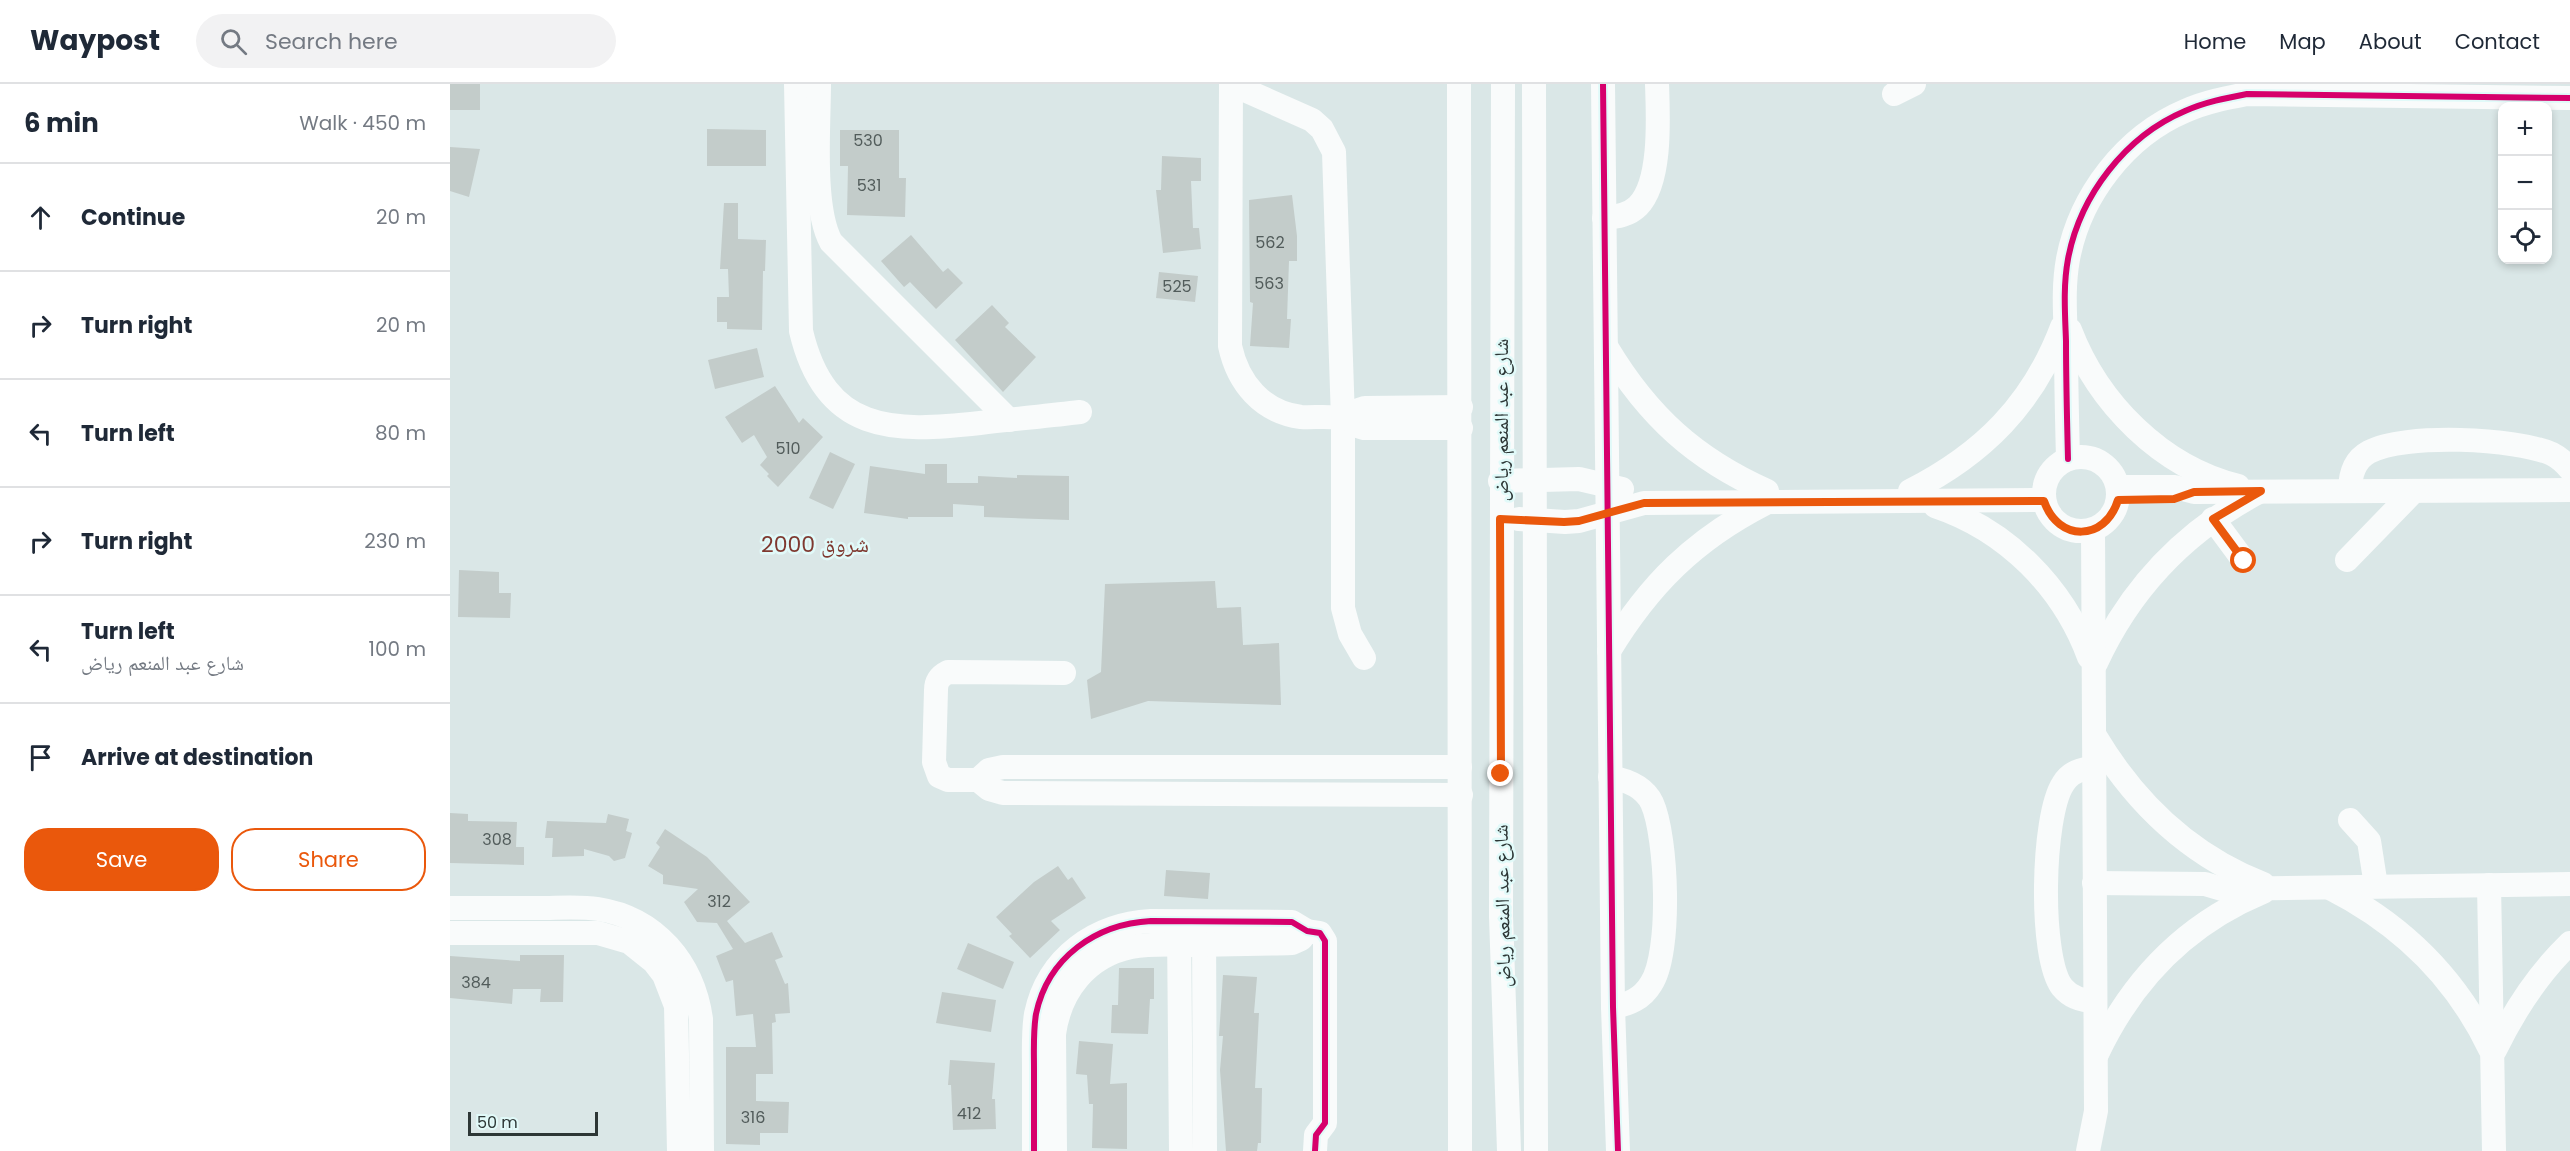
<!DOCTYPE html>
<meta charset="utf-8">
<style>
body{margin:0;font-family:Poppins,"Noto Naskh Arabic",sans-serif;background:#f2f2f3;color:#1f2937}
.controls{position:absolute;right:18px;top:18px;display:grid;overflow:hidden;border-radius:12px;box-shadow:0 3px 9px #0003}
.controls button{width:54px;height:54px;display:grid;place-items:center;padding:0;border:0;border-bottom:2px solid #e0e1e3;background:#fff;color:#1f2937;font:30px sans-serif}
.scale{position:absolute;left:18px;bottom:15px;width:130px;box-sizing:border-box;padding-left:6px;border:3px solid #2d3736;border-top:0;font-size:16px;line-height:21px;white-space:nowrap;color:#2d3736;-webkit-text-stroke:4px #e1faf9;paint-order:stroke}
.stop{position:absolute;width:18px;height:18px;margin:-14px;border:4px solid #ea580c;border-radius:50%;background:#fff}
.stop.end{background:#ea580c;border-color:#fff;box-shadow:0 2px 6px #0008}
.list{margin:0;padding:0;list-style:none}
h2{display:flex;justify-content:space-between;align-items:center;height:78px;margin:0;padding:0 24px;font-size:26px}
h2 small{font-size:20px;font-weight:400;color:#747a83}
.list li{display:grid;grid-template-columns:39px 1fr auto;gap:18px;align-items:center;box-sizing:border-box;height:108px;padding:0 24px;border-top:2px solid #e0e1e3}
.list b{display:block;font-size:22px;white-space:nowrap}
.list p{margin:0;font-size:20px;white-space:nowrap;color:#747a83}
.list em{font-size:20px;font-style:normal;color:#747a83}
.actions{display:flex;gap:12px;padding:18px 24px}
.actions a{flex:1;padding:14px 0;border:2px solid #ea580c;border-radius:24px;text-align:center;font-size:21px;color:#ea580c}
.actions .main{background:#ea580c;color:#fff}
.icon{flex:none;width:33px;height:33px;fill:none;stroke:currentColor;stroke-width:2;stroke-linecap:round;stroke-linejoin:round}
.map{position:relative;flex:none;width:2120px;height:1067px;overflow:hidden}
header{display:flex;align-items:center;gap:36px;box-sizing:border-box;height:84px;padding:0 30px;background:#fff;border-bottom:2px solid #e0e1e3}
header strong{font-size:28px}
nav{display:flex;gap:33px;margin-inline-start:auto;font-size:21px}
.search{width:420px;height:54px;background:#f2f2f3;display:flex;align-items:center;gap:15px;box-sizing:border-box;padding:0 21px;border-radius:33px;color:#747a83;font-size:22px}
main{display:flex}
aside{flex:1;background:#fff}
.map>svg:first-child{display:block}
</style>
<header>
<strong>Waypost</strong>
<div class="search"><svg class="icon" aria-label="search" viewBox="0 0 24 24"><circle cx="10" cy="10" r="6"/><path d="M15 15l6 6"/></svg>Search here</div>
<nav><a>Home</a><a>Map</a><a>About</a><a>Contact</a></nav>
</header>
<main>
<aside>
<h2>6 min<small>Walk · 450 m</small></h2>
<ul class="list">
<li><svg class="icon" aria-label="ahead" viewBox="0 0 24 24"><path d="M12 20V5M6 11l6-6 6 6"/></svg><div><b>Continue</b></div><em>20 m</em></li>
<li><svg class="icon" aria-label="right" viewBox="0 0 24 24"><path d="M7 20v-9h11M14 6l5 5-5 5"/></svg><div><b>Turn right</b></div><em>20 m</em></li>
<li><svg class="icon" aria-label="left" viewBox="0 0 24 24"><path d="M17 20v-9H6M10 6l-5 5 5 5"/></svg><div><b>Turn left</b></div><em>80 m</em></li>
<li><svg class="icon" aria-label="right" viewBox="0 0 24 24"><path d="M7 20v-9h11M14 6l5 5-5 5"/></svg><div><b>Turn right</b></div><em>230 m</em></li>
<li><svg class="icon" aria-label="left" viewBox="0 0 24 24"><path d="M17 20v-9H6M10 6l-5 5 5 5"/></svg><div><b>Turn left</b><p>شارع عبد المنعم رياض</p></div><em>100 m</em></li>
<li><svg class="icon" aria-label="arrive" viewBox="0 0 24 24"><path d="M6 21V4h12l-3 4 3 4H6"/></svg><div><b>Arrive at destination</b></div></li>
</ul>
<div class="actions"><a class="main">Save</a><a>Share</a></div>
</aside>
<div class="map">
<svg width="2120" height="1067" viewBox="0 0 2120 1067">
<rect width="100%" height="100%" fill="#dae7e7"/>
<!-- building -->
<g fill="#c3ccca">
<rect x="0" y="0" width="30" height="26"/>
<polygon points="257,45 316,46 316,82 257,82"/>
<polygon points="390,46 449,46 449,94 456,94 455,133 397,131 398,82 390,82"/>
<polygon points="0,63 30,65 19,113 0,107"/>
<polygon points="712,72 751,74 751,97 741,97 743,144 749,144 751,165 713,169 706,106 711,106"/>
<polygon points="842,111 847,152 847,177 839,177 837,235 841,235 839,264 800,262 803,219 800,218 799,116"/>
<polygon points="274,119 288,119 288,155 316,156 315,187 313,187 312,246 277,245 277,238 267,238 267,213 279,213 278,185 270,185"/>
<polygon points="461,151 493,188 498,184 513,199 486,225 460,198 454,203 431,177"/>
<polygon points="709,188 748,192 745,218 706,214"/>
<polygon points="542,221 559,239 555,243 586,273 553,308 505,256"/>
<polygon points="307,264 314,293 265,305 258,276"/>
<polygon points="325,302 349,339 353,334 373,353 328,403 317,392 319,390 310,381 317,373 304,351 292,359 275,333"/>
<polygon points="380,368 405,380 383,425 359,414"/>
<polygon points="475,380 497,380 497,399 528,399 528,392 567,394 567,391 619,392 619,436 534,433 534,422 503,420 503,433 458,433 458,435 414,429 420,382 475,390"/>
<polygon points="9,486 49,488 49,509 61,509 60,534 8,533"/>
<polygon points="765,497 767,524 791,523 793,561 829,559 831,621 698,617 641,635 637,596 651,588 655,500"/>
<polygon points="0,729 18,730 18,737 67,738 66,763 74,763 74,781 0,779"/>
<polygon points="158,730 179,735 176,747 182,749 175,774 164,777 159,772 134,765 134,772 102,773 103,754 95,754 97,737 156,739"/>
<polygon points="215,745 257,773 300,818 277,837 295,859 322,848 333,873 325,876 335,900 338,899 340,929 325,930 326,938 322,939 323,990 306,990 306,1017 339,1018 338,1049 310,1049 310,1061 276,1060 276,963 306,963 303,930 286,932 283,896 276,898 266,872 283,865 267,839 247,838 234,818 248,805 213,800 213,791 198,782 210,763 206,759"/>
<polygon points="608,782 618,796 622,793 636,814 601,837 610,846 580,874 559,852 562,850 546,833 584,798"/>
<polygon points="716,786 760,789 758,815 714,812"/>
<polygon points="518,859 564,878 553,905 507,885"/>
<polygon points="70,871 114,871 113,918 90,918 91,905 63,905 62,920 0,914 0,872 70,877"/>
<polygon points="669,884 704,884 704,915 700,915 698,950 661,949 662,921 668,921"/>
<polygon points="773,891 807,893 804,929 809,929 805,1004 812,1004 811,1059 808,1059 807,1067 776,1067 770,986 773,952 769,952"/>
<polygon points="492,908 546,916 541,948 486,939"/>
<polygon points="629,957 663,960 660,1000 677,999 677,1065 642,1064 643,1020 639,1020 637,991 626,990"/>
<polygon points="500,976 545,979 542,1015 545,1015 546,1045 503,1046 501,1001 498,1001"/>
</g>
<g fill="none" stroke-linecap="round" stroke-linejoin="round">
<!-- minor -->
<g stroke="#f9fbfb" stroke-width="24">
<path d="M 346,0 L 351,247 C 375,349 442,349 530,339 C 563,335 597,332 630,328"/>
<path d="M 369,0 C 369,42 362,123 381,158 L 559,336"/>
<polyline points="781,0 862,36 872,45 884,68 893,335 893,524 900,550 914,574"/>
<path d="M 781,0 L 780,262 C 788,299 812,328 851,333 C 863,334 881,331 893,335 C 900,337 905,342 914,344 L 1011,344"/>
<polyline points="1009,0 1010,1067"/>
<polyline points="1053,0 1051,832 1059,1067"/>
<polyline points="1084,0 1086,1067"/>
<polyline points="1153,0 1163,923 1168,1067"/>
<polyline points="1444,10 1464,0"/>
<path d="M 1154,134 C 1167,133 1179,131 1188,122 C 1212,98 1208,31 1207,0"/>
<path d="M 1620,246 C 1648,319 1711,383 1788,402"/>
<path d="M 1157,264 C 1198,332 1245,375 1317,407"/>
<polyline points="893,335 903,328 915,324 1011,323"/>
<circle cx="1631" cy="410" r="37"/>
<path d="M 1618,375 C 1617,336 1616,296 1616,257 C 1615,229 1613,202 1618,175 C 1630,111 1676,52 1735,27 C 1755,18 1776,14 1797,10 L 2120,14"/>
<polyline points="1050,397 1129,395 1172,405"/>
<polyline points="1668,403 1725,403 1744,408 2120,406"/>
<path d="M 1460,407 C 1533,370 1583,320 1612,243"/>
<path d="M 1900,407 C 1900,391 1904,376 1919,368 C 1954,349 2066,354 2102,370 C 2110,374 2115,379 2120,385"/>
<path d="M 1485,422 C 1557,446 1613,503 1639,573"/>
<polyline points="1069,435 1115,438 1129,437 1194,419 1594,416"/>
<polyline points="1763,435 1794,477"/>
<polyline points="1897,476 1964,407"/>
<path d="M 1159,567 C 1199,501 1244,456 1314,420"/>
<path d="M 1646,579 C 1681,503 1735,447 1809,408"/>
<path d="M 614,589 L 498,588 C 490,592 486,597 486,606 L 484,678 L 489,692 L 498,696 L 528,696 L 539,705 L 553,709 L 1011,711"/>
<path d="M 1645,652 C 1685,719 1739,771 1813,800"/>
<path d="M 1644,684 C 1631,685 1620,688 1613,700 C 1592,732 1589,873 1612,903 C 1621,914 1632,917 1645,917"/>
<path d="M 1160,693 C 1177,696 1194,702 1202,719 C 1217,752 1222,869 1201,900 C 1192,915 1179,920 1163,923"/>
<polyline points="528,696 539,686 553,683 1010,683"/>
<polyline points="1900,736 1919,757 1926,802"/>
<polyline points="1644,799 1755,800 1772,805 2120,800"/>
<polyline points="2039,801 2044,1067"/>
<path d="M 1880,804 C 1951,840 2005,892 2040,965"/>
<path d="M 0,824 C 29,824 59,824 88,824 C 108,824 129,822 148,825 C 206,834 243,879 251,935 L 252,1067"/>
<polyline points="754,844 755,1067"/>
<polyline points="729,845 731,1067"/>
<polyline points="0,849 148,849 179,858 204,878 214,891 226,922 229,1067"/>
<path d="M 2045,966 C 2064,927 2088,890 2120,859"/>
<path d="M 1647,970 C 1682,896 1736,840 1813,808"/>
<path d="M 584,1067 C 584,1040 584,1012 584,985 C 584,966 583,948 586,930 C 598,873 646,840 701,837 L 842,838 L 857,847 L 870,849 L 875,857 L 875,1039 L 866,1051 L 865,1067"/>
<path d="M 605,1067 L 604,950 C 610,907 637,872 681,863 C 703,859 727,861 750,861 C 781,860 811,860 842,859 L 851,855 L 857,847"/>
<polyline points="1638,1067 1646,1027 1643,446"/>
</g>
<!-- cycleway casing -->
<g stroke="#e1faf9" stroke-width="10">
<g id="cycleway">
<polyline points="1153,0 1163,923 1168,1067"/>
<path d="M 1618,375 C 1617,336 1616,296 1616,257 C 1615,229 1613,202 1618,175 C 1630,111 1676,52 1735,27 C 1755,18 1776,14 1797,10 L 2120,14"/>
<path d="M 584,1067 C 584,1040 584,1012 584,985 C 584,966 583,948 586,930 C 598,873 646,840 701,837 L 842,838 L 857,847 L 870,849 L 875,857 L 875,1039 L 866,1051 L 865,1067"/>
</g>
</g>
<!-- cycleway -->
<use href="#cycleway" stroke="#d6006c" stroke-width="6"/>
</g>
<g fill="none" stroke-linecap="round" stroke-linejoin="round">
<!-- route -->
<path stroke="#ea580c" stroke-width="8" d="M 1051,690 L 1050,435 L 1114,438 L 1129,437 L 1194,419 L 1594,417 C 1608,458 1655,458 1668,416 L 1724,415 L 1744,408 L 1811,407 L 1763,435 L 1794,477"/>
</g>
<g text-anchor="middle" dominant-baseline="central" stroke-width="5" stroke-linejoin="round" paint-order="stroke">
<!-- number labels -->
<g font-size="16" fill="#525c5b">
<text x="418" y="56">530</text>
<text x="419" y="101">531</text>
<text x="820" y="158">562</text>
<text x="819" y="199">563</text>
<text x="727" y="202">525</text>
<text x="338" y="364">510</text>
<text x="47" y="755">308</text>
<text x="269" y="817">312</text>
<text x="26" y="898">384</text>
<text x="519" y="1029">412</text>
<text x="303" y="1033">316</text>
</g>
<!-- street labels -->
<g font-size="20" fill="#2d3736" stroke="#e1faf9">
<text transform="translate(1051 336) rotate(-90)">شارع عبد المنعم رياض</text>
<text transform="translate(1052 822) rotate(-91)">شارع عبد المنعم رياض</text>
</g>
<!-- quarter labels -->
<g font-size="22" fill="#7f3930" stroke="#e1faf9">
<text x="365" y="460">شروق 2000</text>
</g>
</g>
</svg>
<div class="controls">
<button>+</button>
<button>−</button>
<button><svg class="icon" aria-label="locate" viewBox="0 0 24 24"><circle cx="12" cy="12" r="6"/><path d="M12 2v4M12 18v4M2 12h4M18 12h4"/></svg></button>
</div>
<div class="scale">50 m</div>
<div class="stop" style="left:1794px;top:477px"></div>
<div class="stop end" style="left:1051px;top:690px"></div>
</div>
</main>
